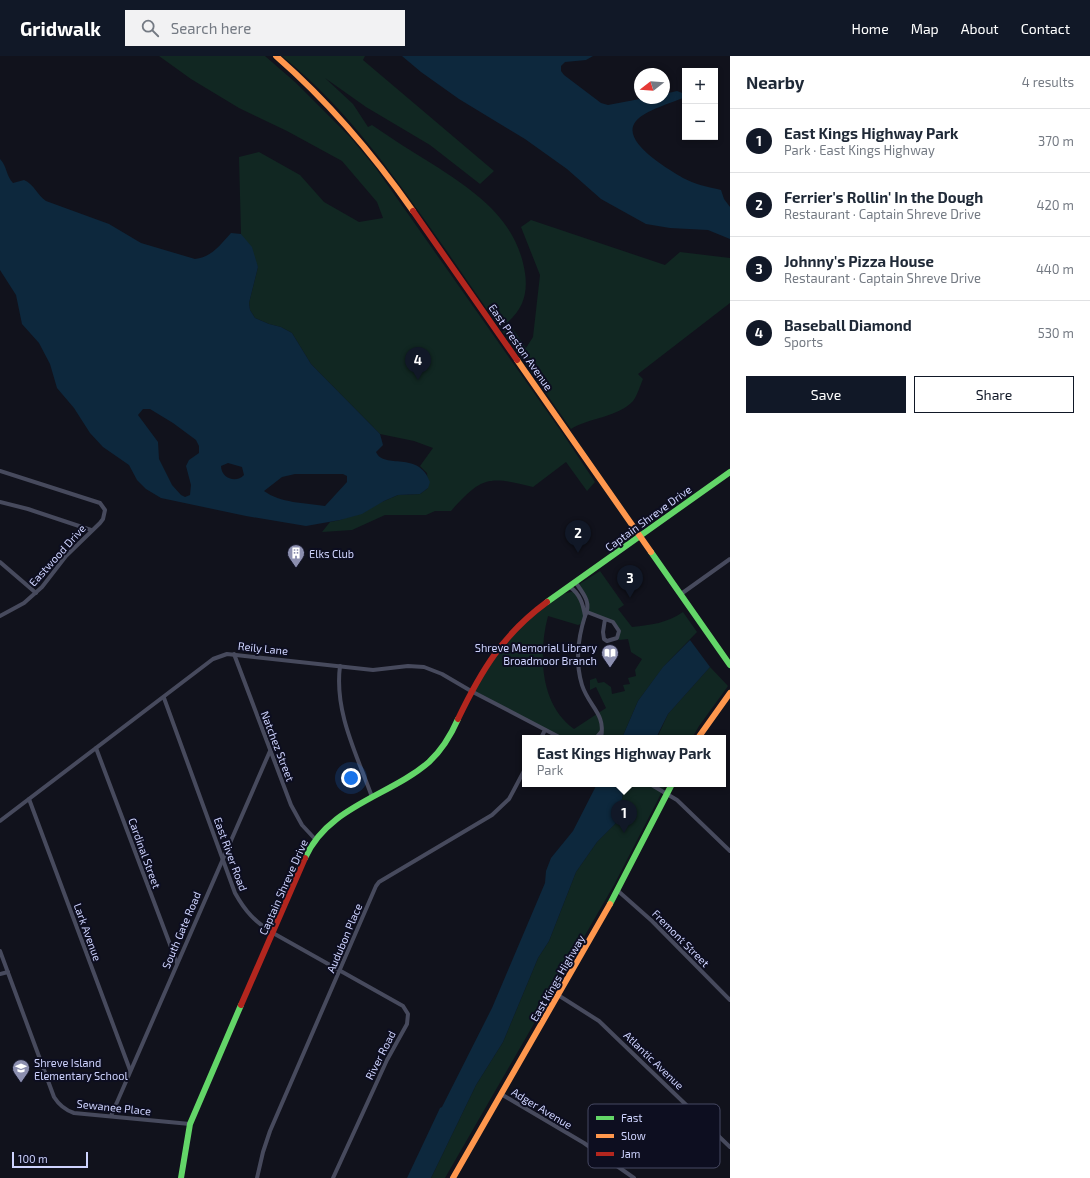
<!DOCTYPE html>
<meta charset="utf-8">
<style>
body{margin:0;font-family:"Exo 2",sans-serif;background:#f2f2f3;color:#1f2937}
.controls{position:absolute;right:12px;top:12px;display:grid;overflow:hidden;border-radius:0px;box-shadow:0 2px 6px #0003}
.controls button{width:36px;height:36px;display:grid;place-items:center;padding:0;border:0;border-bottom:1px solid #e0e1e3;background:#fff;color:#1f2937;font:20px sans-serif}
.compass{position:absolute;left:634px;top:12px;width:36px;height:36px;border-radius:50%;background:#fff;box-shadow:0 2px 6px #0003;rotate:253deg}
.scale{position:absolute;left:12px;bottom:10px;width:76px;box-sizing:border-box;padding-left:4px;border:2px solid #ced3fe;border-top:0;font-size:11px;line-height:14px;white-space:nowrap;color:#ced3fe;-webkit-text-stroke:3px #0d0e20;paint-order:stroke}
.you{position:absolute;left:351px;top:722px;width:14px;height:14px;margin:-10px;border:3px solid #fff;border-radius:50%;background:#1a73e8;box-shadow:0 0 0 6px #1a73e833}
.badge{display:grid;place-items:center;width:26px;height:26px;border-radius:50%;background:#111827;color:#fff;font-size:13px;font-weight:700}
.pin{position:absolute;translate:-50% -33px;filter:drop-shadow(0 1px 2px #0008)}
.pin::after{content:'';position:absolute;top:21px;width:14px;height:12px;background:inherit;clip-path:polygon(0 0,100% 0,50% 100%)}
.popup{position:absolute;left:522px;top:679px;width:204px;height:52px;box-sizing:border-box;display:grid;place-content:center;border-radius:0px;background:#fff;filter:drop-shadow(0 1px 3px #0005);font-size:13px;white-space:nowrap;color:#747a83}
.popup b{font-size:15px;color:#1f2937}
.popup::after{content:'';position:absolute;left:50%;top:100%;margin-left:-8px;border:8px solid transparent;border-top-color:#fff}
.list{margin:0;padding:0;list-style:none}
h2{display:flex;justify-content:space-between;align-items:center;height:52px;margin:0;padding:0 16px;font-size:17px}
h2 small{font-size:13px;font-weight:400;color:#747a83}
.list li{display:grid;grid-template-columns:26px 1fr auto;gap:12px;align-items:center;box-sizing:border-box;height:64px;padding:0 16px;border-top:1px solid #e0e1e3}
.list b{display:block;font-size:15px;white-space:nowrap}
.list p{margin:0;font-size:13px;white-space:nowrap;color:#747a83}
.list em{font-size:13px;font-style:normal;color:#747a83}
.actions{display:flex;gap:8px;padding:12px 16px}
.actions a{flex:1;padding:9px 0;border:1px solid #111827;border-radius:0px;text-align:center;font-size:14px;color:#111827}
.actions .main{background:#111827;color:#fff}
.icon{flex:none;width:22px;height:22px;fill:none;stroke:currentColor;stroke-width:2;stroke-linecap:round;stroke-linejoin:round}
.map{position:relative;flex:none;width:730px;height:1122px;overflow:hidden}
header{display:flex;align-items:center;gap:24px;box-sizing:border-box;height:56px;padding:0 20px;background:#111827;color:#fff}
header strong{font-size:19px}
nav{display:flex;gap:22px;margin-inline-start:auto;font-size:14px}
.search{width:280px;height:36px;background:#f2f2f3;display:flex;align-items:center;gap:10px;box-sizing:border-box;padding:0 14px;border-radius:0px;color:#747a83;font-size:15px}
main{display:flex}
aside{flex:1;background:#fff}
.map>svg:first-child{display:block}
</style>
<header>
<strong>Gridwalk</strong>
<div class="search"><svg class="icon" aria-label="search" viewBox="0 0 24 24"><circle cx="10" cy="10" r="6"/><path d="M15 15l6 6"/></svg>Search here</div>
<nav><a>Home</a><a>Map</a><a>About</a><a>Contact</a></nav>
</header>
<main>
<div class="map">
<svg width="730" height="1122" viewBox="0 0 730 1122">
<rect width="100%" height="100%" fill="#11121c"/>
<!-- green -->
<g fill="#112722">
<path d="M 159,0 L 265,0 L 295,26 L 350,81 L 375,111 L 563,378 L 595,426 L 587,435 L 566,406 L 533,431 C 489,420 482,420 451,455 L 435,455 L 426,459 L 385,459 L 352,474 L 322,476 L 330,466 L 340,464 L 398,439 L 420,438 L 428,432 L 427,417 L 420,410 L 433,392 L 414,385 L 380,378 L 311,308 L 292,277 L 281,271 L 269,268 L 255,262 L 250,254 L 249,247 L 258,211 L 241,178 L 239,101 L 259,96 L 300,119 L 324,146 L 359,166 L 383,162 L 377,146 L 342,105 L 287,75 L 239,52 L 191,23 Z"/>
<path d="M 282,0 L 365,0 L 363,4 L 494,115 L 480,128 L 430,89 L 366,51 L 325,22 L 353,48 L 368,71 L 372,69 C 392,83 413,96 434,109 C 476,136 517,164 525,217 C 528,237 523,253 508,266 L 526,292 L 533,281 L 540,219 L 521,171 L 531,164 L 665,209 L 680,196 L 730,202 L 730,247 L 638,318 L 643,323 C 640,330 637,340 633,345 C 619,361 588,362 571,373 C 529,313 487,254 446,194 C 396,123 350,55 282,0 Z"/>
<path d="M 600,515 L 624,549 L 618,553 L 632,571 C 651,569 667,567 683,556 L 697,576 L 664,610 L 638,645 L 622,682 L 601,682 L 601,679 L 596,682 L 560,682 L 471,635 L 498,591 L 554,540 L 575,535 L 584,550 L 583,567 L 578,569 L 548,560 C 538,598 540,649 574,673 L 606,652 L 596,631 L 590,634 L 590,624 L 596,622 L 598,627 L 604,626 L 611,631 L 612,638 L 625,635 L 623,629 L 630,628 L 628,622 L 636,620 L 635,614 L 642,603 L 631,596 L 628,583 L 619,584 L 617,582 L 617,569 L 587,556 L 589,552 L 578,531 L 581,527 Z"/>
<polygon points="710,611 728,630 699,670 692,682 657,682 668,658"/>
<polygon points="627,728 666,728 614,829 445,1122 431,1122 476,1029 503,986 538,902 549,885 576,816 597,786 616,767 619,760 623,737 622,734"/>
</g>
<!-- water -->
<g fill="#0d283d" fill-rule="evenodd">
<path d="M 402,0 L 593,0 L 586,4 L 565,6 L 561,10 L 561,15 L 564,19 L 601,47 L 608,49 L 645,42 L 664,42 L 664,38 L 677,35 L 685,38 L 685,41 C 672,47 645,54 636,65 C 619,85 668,113 683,122 C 694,128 708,131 721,134 L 724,143 L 730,151 L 730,183 L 708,174 L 670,172 L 646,168 L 601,143 L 567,113 L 525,83 L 459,43 L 421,16 Z"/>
<path d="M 0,103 C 7,110 6,120 13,127 L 24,124 C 34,128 37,139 46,145 L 109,168 L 141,187 L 195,203 C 212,201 220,189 231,177 L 241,178 L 252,191 L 258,211 L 249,247 L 250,254 L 255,262 L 269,268 L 281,271 L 292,277 L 311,308 L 380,378 L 383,389 L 376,396 C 384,414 419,394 430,426 L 428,432 L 420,438 L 398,439 L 384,445 L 362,458 L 340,464 L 306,470 L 246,460 L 161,442 L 146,433 L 137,424 L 129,409 L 103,391 L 90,377 L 74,352 L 57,332 L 50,308 L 39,287 L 22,268 L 16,239 L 0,214 ZM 143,353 L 150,353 L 173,367 L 196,384 L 199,390 L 199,397 L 189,404 L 186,410 L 191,429 L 190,439 L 185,441 L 181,439 L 172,429 L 159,403 L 158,386 L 138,359 ZM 228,407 L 242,411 L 244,419 C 236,428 221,422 221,410 ZM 295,418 L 343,418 L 347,420 L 347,426 L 325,450 C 305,447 280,447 264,435 L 282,421 Z"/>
<polygon points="690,584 710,611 668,658 656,682 622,682 638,645 663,611"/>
<polygon points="597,728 614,729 623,737 619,760 616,767 597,786 576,816 549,885 538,902 503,986 476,1029 432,1120 431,1122 407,1122 440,1052 442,1051 492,952 545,827 546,815 551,802 573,775"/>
</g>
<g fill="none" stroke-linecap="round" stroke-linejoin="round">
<!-- street -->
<g stroke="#474a5d" stroke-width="4">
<polyline points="0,415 100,447 105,454 103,463 100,467 66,500 42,531 24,547 0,560"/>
<polyline points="0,446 28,453 91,474"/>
<polyline points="0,506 36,537"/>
<path d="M 570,531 C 580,538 583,548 585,560 C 592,547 583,537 576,527"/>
<polyline points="681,538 730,503"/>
<polyline points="587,556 613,566 619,575 617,582 607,585 604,583 603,576 605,563"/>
<path d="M 585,560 C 578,582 575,606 582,629 C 589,651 606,657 601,682"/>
<polyline points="234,598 291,749 302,769 315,783"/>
<path d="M 340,610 C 334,656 357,699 372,741"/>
<path d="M 164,642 L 235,837 C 245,855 255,866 273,877 L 403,950 L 408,958 L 407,968 L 387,1004 L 333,1122"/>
<polyline points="541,682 545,674"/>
<polyline points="596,682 601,676"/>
<polyline points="96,692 177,907"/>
<polyline points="650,728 677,744 730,795"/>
<polyline points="29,743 130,1014"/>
<polyline points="0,765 213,603 227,598 373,614 408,610 424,611 442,618 471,635 561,682"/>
<polyline points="617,834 652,865 730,944"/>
<path d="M 0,895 L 54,1041 C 59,1049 65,1054 74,1057 L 190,1068"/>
<polyline points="0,918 8,916"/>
<polyline points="558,939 599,965 730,1091"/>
<polyline points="501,1038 584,1087 634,1122"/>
<polyline points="111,1060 270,695"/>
<polyline points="257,1122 263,1096 270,1075 376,830 379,826 492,759 509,743 525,713"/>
</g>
<!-- fast -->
<g stroke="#63d668" stroke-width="6">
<polyline points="651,496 730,609"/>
<polyline points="547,546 730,416"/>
<path d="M 305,802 C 328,750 390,740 429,706 C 442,694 451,679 458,663"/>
<polyline points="610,848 672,728"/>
<polyline points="181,1122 190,1068 241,949"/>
</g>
<!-- slow -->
<g stroke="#ff974d" stroke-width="6">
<path d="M 276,0 C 329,46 373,98 413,155"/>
<polyline points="517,304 651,496"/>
<polyline points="698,682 730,637"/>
<polyline points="453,1122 610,848"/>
</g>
<!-- jam -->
<g stroke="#b3261e" stroke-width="6">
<polyline points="413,155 517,304"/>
<path d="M 458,663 C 481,615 503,578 547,546"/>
<polyline points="241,949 305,802"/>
</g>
</g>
<!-- icons -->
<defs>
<g id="building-pin" transform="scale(0.9)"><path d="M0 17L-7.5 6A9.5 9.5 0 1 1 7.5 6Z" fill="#8c8faf" stroke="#0d0e20"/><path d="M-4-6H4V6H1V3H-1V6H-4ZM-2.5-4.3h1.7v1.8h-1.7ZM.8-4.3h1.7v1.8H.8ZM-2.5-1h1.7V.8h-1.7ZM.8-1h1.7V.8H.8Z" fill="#fff"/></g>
<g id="library-pin" transform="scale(0.9)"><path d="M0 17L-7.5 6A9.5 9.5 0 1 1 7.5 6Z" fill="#8c8faf" stroke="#0d0e20"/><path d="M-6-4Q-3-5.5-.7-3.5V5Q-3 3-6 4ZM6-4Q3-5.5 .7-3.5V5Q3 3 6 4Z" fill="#fff"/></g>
<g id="school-pin" transform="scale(0.9)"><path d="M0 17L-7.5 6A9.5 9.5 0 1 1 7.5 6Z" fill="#8c8faf" stroke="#0d0e20"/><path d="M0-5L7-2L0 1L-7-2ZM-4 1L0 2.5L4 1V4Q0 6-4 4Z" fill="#fff"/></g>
</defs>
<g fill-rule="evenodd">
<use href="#building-pin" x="296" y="497"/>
<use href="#library-pin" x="610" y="597"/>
<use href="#school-pin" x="21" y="1012"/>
</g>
<g text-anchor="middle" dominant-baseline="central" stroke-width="4" stroke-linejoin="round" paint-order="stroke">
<!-- street labels -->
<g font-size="11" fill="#ced3fe" stroke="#0d0e20">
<text transform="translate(521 291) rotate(55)">East Preston Avenue</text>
<text transform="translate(648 462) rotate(-36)">Captain Shreve Drive</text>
<text transform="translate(57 499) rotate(-48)">Eastwood Drive</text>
<text transform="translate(263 592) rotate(6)">Reily Lane</text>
<text transform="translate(278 690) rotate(69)">Natchez Street</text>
<text transform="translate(145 797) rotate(70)">Cardinal Street</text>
<text transform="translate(231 798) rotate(70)">East River Road</text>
<text transform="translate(283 831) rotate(-66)">Captain Shreve Drive</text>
<text transform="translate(181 874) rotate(-67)">South Gate Road</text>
<text transform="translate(88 876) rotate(70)">Lark Avenue</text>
<text transform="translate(344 882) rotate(-67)">Audubon Place</text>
<text transform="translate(681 882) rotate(45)">Fremont Street</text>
<text transform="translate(557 922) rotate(-60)">East Kings Highway</text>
<text transform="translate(380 999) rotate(-63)">River Road</text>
<text transform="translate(654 1004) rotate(44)">Atlantic Avenue</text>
<text transform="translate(114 1051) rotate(6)">Sewanee Place</text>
<text transform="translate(542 1052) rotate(31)">Adger Avenue</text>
</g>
<!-- poi labels -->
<g font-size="11" fill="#ced3fe" stroke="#0d0e20" text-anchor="start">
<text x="309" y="497">Elks Club</text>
<text x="597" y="591" text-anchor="end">Shreve Memorial Library<tspan x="597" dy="13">Broadmoor Branch</tspan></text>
<text x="34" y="1006">Shreve Island<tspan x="34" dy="13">Elementary School</tspan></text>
</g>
</g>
<!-- legend -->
<rect x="588" y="1048" width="132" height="64" rx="6" fill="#0d0e20" stroke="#474963" stroke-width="1"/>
<rect x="596" y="1060" width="18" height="4" fill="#63d668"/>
<rect x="596" y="1078" width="18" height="4" fill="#ff974d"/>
<rect x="596" y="1096" width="18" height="4" fill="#b3261e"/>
<g font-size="11" fill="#ced3fe">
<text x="621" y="1066">Fast</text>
<text x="621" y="1084">Slow</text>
<text x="621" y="1102">Jam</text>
</g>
</svg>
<div class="controls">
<button>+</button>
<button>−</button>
</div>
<svg class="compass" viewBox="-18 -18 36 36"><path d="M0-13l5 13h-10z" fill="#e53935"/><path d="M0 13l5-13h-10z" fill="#747a83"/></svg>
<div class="scale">100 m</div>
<div class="you"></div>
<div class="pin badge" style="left:624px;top:777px">1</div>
<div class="popup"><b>East Kings Highway Park</b>Park</div>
<div class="pin badge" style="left:578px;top:497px">2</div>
<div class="pin badge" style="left:630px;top:542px">3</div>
<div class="pin badge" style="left:418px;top:324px">4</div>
</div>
<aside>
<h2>Nearby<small>4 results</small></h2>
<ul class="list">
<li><span class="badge">1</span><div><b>East Kings Highway Park</b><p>Park · East Kings Highway</p></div><em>370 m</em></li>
<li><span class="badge">2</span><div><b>Ferrier's Rollin' In the Dough</b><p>Restaurant · Captain Shreve Drive</p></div><em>420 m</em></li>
<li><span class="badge">3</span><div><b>Johnny's Pizza House</b><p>Restaurant · Captain Shreve Drive</p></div><em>440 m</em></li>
<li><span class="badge">4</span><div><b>Baseball Diamond</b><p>Sports</p></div><em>530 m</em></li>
</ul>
<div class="actions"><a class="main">Save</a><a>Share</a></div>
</aside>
</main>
